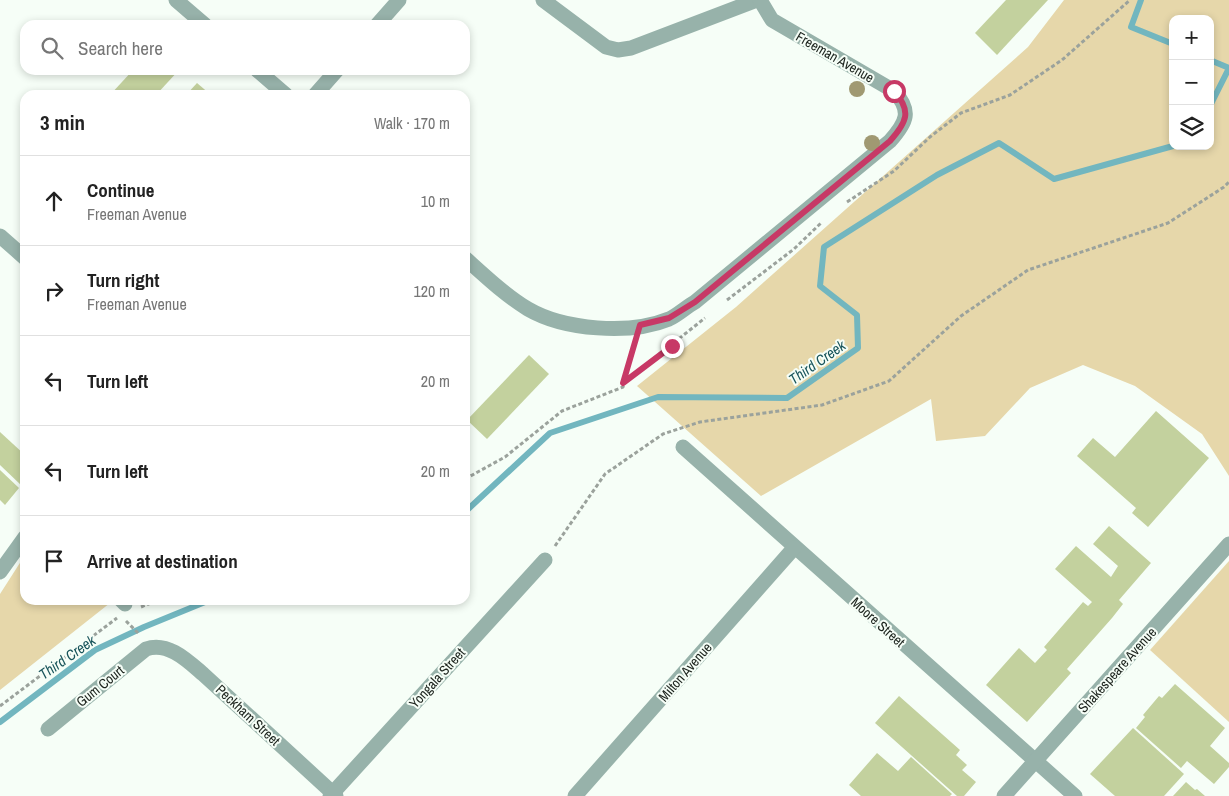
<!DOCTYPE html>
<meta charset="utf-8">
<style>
body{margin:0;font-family:"Archivo Narrow",sans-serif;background:#f2f2f2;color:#222}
.controls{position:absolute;right:15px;top:15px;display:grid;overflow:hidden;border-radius:10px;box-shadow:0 2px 8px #0003}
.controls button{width:45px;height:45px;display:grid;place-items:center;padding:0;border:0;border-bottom:1px solid #e0e0e0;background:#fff;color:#222;font:25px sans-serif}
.stop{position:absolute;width:15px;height:15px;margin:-11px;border:4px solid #c73966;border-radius:50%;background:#fff}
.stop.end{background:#c73966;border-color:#fff;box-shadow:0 1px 5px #0008}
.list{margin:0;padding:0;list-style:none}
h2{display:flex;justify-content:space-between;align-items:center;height:65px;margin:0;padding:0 20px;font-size:21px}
h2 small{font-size:16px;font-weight:400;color:#767676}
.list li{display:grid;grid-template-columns:32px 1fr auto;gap:15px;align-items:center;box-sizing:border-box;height:90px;padding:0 20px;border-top:1px solid #e0e0e0}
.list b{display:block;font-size:19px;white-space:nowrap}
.list p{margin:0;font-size:16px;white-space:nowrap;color:#767676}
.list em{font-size:16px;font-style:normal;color:#767676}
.icon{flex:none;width:28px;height:28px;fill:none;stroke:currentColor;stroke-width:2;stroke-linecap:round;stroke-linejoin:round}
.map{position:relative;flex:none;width:1229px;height:796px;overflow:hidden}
.search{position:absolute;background:#fff;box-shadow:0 2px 8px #0003;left:20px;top:20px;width:450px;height:55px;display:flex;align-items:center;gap:12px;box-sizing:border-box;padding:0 18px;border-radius:15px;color:#767676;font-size:19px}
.panel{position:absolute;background:#fff;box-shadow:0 2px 8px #0003;left:20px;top:90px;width:450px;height:515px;border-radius:15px}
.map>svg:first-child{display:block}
</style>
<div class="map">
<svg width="1229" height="796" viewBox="0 0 1229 796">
<rect width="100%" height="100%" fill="#f6fef7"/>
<!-- green -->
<g fill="#e6d7aa" fill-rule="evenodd">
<path d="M 1064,0 L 1229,0 L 1229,476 L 1202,434 L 1135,386 L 1083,365 L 1030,388 L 985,436 L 936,441 L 931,399 L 761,496 L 637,386 L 736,307 L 1028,47 ZM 1173,19 L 1210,19 L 1210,146 L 1173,146 Z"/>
<polygon points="25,555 25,600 107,600 110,603 0,690 0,594"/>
<polygon points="1229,561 1229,722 1150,650"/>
</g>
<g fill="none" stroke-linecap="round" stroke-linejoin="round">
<!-- stream -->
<g stroke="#72b6bf" stroke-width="6">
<polyline points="1141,0 1131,27 1173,44"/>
<polyline points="1210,60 1229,68 1210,106"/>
<polyline points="465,512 550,433 658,397 787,398 858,348 857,315 820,286 824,247 937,175 999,143 1054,179 1173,146"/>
<polyline points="0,722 95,650 144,627 210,600"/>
</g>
</g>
<!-- building -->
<g fill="#c3d19e">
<polygon points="1006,0 1048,0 997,55 975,33"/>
<polygon points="133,70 179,70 156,95 110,95"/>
<polygon points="197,83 211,95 186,95"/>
<polygon points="529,355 549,374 487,439 467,420"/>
<polygon points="1156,411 1209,458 1148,527 1132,513 1136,508 1077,456 1093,438 1115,457"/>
<polygon points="0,432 25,455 25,482 22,486 0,465"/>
<polygon points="0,470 19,488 5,505 0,500"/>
<polygon points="1109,526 1151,563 1119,600 1123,604 1112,618 1067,669 1071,673 1027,722 986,685 1019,648 1035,663 1047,650 1044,647 1083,602 1088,606 1092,602 1055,569 1076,546 1111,577 1118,566 1093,544"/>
<polygon points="1175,684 1225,728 1210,746 1229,763 1229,767 1214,784 1187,761 1181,768 1136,728 1145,717 1143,715 1159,696 1162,698"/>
<polygon points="899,696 960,750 956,755 967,765 962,770 976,782 964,796 957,796 875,723"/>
<polygon points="1133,728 1184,774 1164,796 1115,796 1090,774"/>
<polygon points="877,753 898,771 911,757 952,794 950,796 861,796 849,785"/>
<polygon points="1186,782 1195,790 1197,789 1205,796 1173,796"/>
</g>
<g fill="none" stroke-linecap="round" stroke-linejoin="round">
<!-- path -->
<g stroke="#9ba29c" stroke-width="3" stroke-dasharray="4 2.5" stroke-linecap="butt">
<polyline points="847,202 894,171 930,137 961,113 1010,95 1062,60 1130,0"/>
<polyline points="727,300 794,249 821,223"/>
<polyline points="623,383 705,318"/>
<polyline points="465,479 505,457 562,411 623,387 635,343"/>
<polyline points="555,546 605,474 663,434 700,422 822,405 889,381 961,316 1028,270 1168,223 1224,187 1229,182"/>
<polyline points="141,607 158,600"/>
<polyline points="126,621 139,634"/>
<polyline points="0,706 117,618"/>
</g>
<!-- minor -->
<g stroke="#97b2aa" stroke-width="15">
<polyline points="176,0 205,25"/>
<polyline points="543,0 606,47 618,50 631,48 757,0"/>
<polyline points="377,25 399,0"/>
<polyline points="257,70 286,95"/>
<polyline points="315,95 337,70"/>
<polyline points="0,236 25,258"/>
<path d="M 465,258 C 485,276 505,295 528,309 C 564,330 630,335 669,319 C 678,315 686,307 695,302 L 890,141 C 907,122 912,111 894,91 L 772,20 L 760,0"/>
<polyline points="683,447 1075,796"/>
<polyline points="0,572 25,537"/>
<polyline points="121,600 125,604"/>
<path d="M 48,729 L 146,649 C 168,641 188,661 203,674 L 336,796"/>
<polyline points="330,796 545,560"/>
<polyline points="575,796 794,548"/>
<polyline points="1004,796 1229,544"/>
</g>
</g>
<!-- trees -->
<g fill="#a09972">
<circle cx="857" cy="89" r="8"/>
<circle cx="872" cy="143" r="8"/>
</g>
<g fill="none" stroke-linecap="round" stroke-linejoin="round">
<!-- route -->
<path stroke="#c73966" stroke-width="6" d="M 672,346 L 623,383 L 640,325 L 669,318 L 695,302 L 890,141 C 907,122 912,111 894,91"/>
</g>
<g text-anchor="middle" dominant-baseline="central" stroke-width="4" stroke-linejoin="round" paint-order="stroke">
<!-- street labels -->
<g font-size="14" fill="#1b221c" stroke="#f6fef7">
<text transform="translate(835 57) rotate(30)">Freeman Avenue</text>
<text transform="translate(878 622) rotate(42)">Moore Street</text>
<text transform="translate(1117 670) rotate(-48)">Shakespeare Avenue</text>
<text transform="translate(685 672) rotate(-49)">Milton Avenue</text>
<text transform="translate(437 678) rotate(-48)">Yongala Street</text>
<text transform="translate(100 686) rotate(-39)">Gum Court</text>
<text transform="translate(248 715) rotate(43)">Peckham Street</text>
</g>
<!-- water labels -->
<g font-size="15" font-style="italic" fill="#19555b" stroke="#f6fef7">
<text transform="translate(817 362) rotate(-35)">Third Creek</text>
<text transform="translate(67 657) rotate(-35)">Third Creek</text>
</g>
</g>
</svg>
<div class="controls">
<button>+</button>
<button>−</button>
<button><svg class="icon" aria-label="layers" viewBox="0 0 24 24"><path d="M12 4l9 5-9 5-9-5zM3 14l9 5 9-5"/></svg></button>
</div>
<div class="stop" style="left:894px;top:91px"></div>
<div class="stop end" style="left:672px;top:346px"></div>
<div class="search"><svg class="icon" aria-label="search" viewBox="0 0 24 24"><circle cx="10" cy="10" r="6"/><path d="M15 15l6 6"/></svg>Search here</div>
<section class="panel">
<h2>3 min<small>Walk · 170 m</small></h2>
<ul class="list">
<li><svg class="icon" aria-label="ahead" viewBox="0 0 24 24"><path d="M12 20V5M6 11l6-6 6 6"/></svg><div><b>Continue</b><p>Freeman Avenue</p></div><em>10 m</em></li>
<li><svg class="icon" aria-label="right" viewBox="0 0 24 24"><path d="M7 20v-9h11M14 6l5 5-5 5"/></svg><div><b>Turn right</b><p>Freeman Avenue</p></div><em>120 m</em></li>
<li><svg class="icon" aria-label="left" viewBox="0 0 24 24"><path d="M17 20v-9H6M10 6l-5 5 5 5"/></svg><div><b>Turn left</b></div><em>20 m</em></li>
<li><svg class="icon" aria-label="left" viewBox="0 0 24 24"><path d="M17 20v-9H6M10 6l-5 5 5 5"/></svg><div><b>Turn left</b></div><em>20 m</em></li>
<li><svg class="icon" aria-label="arrive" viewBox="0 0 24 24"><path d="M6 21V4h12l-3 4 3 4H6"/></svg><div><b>Arrive at destination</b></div></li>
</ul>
</section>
</div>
